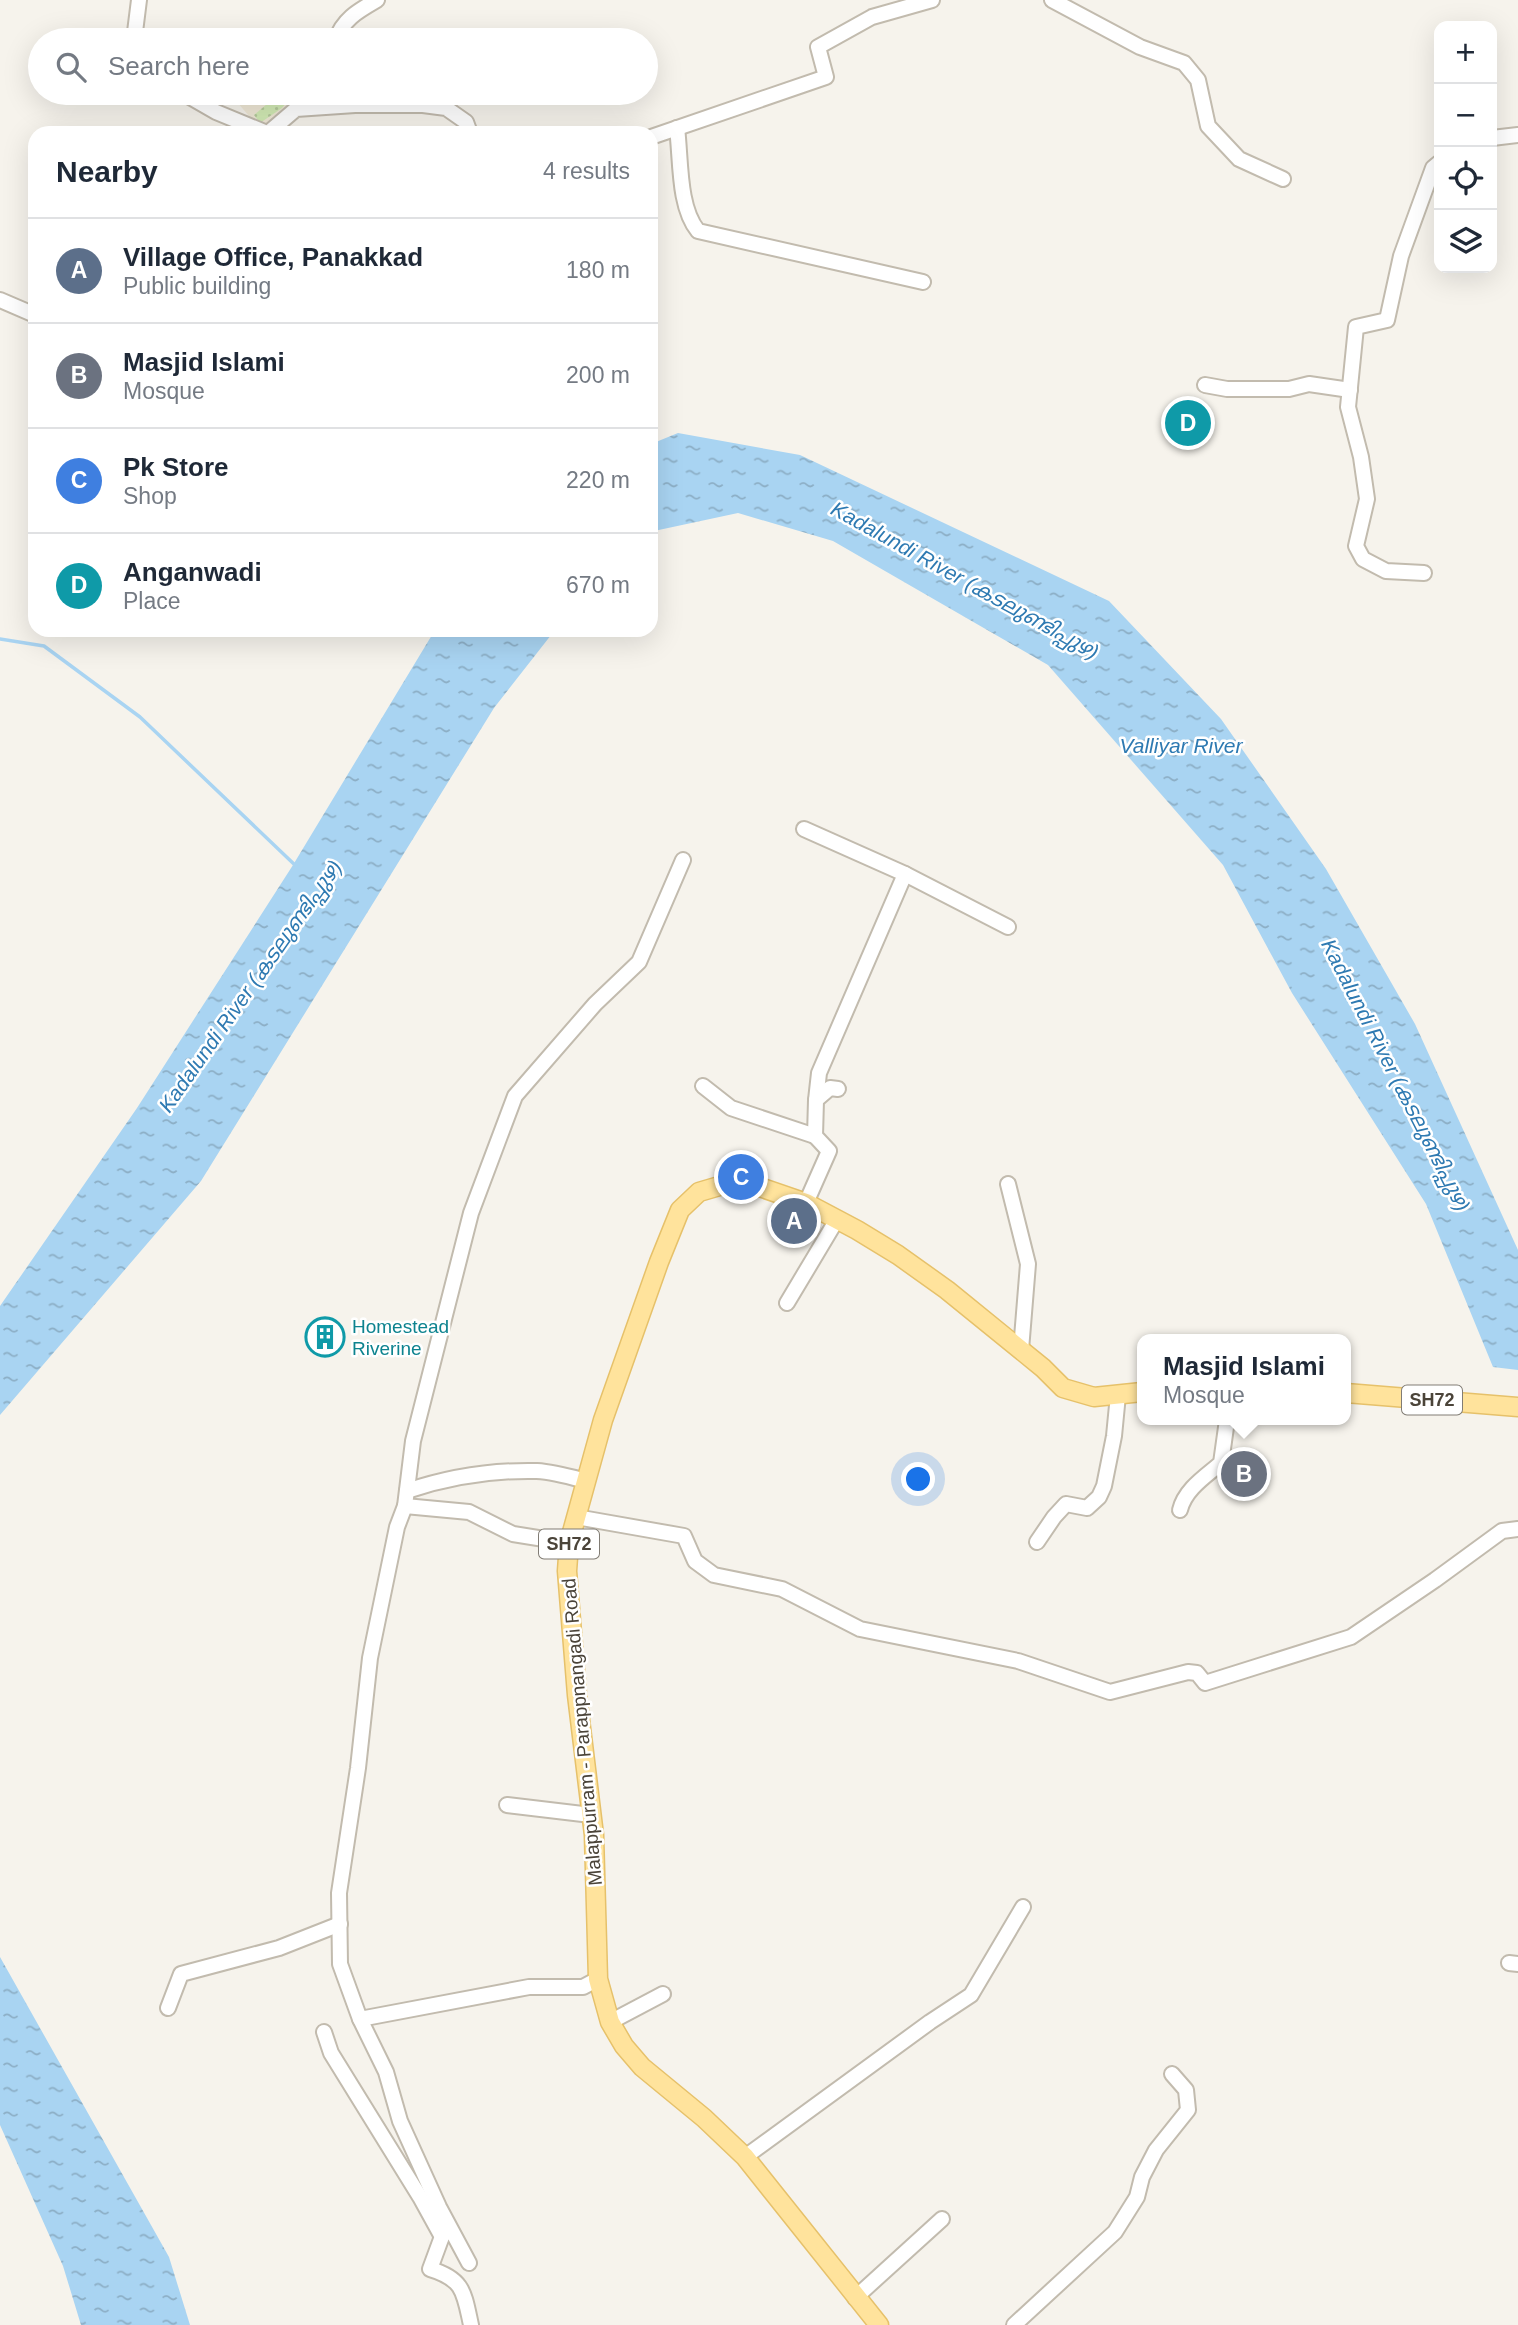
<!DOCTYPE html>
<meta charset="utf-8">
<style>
body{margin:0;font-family:Arial,"Noto Sans Malayalam",sans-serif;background:#f2f2f3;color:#1f2937}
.controls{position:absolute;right:21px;top:21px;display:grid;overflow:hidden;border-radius:14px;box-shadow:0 7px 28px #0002}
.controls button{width:63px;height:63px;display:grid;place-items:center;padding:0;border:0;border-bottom:2px solid #e0e1e3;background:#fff;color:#1f2937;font:35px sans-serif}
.you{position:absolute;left:919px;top:1480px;width:24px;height:24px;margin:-18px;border:5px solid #fff;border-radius:50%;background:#1a73e8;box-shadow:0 0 0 10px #1a73e833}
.badge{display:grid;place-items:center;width:46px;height:46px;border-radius:50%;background:#2563eb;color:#fff;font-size:23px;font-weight:700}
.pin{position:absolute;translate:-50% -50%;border:4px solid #fff;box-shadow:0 2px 7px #0006}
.popup{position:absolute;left:1137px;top:1334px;width:214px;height:91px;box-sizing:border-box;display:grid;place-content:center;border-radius:14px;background:#fff;filter:drop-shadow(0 2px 5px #0005);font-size:23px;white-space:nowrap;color:#747a83}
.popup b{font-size:26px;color:#1f2937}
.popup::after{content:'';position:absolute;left:50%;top:100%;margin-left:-14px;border:14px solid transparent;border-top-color:#fff}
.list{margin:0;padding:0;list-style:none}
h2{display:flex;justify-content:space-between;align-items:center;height:91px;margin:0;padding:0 28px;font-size:30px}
h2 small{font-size:23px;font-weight:400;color:#747a83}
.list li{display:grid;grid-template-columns:46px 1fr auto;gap:21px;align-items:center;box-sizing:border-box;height:105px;padding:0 28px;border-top:2px solid #e0e1e3}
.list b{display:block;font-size:26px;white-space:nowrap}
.list p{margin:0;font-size:23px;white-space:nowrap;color:#747a83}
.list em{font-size:23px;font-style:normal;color:#747a83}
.icon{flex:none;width:38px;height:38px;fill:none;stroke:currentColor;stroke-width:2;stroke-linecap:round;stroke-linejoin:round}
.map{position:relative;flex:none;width:1518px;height:2325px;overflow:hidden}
.search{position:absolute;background:#fff;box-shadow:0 7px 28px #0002;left:28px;top:28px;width:630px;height:77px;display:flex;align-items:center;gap:18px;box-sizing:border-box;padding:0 24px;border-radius:38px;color:#747a83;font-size:26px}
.panel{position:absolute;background:#fff;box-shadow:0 7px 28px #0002;left:28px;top:126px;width:630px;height:511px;border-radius:21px}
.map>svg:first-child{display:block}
</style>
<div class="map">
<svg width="1518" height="2325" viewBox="0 0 1518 2325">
<defs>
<pattern id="park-dots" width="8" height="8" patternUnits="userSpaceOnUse" patternTransform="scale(1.75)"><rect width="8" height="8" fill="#d2eab5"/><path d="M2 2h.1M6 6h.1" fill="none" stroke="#b6ca9c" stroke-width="1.8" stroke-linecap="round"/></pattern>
<pattern id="water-ripples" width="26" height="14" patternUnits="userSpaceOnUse" patternTransform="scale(1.75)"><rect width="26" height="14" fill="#a9d4f2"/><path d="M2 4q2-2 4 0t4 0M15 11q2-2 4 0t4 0" fill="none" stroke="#8caec5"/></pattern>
</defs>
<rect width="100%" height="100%" fill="#f6f3ec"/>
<!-- education -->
<polygon fill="#efe8d6" points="241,93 298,93 283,109 260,129 237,102"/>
<!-- park -->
<polygon fill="url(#park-dots)" points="280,93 294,93 282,108 260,123 254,115"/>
<!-- water -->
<g fill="url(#water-ripples)">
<polygon points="678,433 800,455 1109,601 1221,719 1326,869 1415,1024 1518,1250 1518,1370 1493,1367 1426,1204 1292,993 1223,865 1048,665 833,541 738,513 654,531 651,534 651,444"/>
<polygon points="435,630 555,630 494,708 201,1181 0,1415 0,1306 137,1108 293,865"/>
<polygon points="0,1957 169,2257 190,2325 81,2325 63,2266 0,2125"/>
</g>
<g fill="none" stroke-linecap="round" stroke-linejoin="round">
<!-- stream -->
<polyline stroke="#a9d4f2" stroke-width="3.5" points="0,639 44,646 140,717 296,866"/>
<!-- minor casing -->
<g stroke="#c2bbae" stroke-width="18">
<g id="minor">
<polyline points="1052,0 1140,47 1184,63 1198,80 1208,126 1239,159 1283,179"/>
<polyline points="134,40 139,0"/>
<path d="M 336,40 C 343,19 358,11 377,0"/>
<polyline points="183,93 216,112 267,133"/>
<path d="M 677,128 C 681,159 678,207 698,231 L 923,282"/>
<polyline points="268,133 296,109 355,105 423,105 446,108 466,122 470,133"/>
<polyline points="651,137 826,77 818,47 872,17 932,0"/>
<polyline points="1492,138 1518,135"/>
<polyline points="0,300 35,315"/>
<polyline points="1205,385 1227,389 1289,389 1309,384 1350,390"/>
<polyline points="1424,573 1386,571 1363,559 1356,546 1367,499 1361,457 1348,407 1356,327 1387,320 1401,256 1433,168 1439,163"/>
<polyline points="804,829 905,874"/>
<polyline points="703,1086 731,1108 815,1136"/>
<polyline points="816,1100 819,1073 905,874 1008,927"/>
<polyline points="1008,1184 1028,1264 1021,1350"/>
<polyline points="806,1203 829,1151 815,1136 816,1100 830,1088 838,1089"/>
<polyline points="787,1303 836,1221"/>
<path d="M 407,1491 C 448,1477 494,1470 537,1471 C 554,1472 571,1477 586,1481"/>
<polyline points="405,1506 397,1527 370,1658 358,1768 339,1893 340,1964 360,2019 386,2072 400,2121 439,2207 469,2263"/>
<path d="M 1180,1510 C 1185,1489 1206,1476 1221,1463 L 1227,1420"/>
<polyline points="576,1517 684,1536 695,1561 714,1575 782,1589 860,1629 1018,1661 1110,1692 1188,1672 1197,1673 1205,1683 1351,1637 1435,1580 1502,1531 1518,1529"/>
<polyline points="1037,1542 1054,1517 1066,1504 1087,1508 1099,1497 1104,1486 1114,1436 1118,1395"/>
<polyline points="569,1543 513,1534 469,1512 405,1506 413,1441 471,1213 515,1096 595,1004 639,962 683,860"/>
<polyline points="507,1805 591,1815"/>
<polyline points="1509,1963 1518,1964"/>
<polyline points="168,2008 181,1974 279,1948 340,1924"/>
<polyline points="360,2019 529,1987 583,1987 598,1979"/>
<polyline points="610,2022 663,1994"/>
<polyline points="324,2032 331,2053 420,2197 442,2237"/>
<polyline points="745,2157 930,2022 971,1995 1023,1907"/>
<path d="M 444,2231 L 430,2269 C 464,2279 464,2293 471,2325"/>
<polyline points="855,2298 942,2219"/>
<polyline points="1014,2325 1115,2232 1137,2197 1142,2177 1156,2150 1188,2110 1186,2090 1172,2074"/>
</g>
</g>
<!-- major casing -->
<g stroke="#e6c16a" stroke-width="21">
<g id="major">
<polyline points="1346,1393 1518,1407"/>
<polyline points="879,2325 745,2157 704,2118 642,2067 624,2046 610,2022 598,1979 594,1835 577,1695 567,1571 569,1543 603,1420 659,1262 680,1210 699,1192 733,1182 754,1185 806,1203 857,1230 898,1255 947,1290 1043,1368 1063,1388 1094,1397 1142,1392"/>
</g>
</g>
<!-- minor -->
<use href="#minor" stroke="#fff" stroke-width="14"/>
<!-- major -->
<use href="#major" stroke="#ffe39c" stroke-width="18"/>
</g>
<!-- icons -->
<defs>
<g id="building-ring" transform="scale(2.0125)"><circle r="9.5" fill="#fff" stroke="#0f9aa8" stroke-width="1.5"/><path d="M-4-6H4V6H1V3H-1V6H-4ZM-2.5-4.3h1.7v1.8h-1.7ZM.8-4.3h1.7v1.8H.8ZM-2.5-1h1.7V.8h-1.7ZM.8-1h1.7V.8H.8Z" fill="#0f9aa8"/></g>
</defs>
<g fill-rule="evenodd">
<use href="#building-ring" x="325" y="1337"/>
</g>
<g text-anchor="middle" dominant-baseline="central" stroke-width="5" stroke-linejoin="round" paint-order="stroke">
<!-- shield labels -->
<g fill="#fff" stroke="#817c74" stroke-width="2">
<rect x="1402" y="1385.5" width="60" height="29" rx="5"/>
<rect x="539" y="1529.5" width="60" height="29" rx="5"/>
</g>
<g font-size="18" font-weight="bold" fill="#4b4439">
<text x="1432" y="1400">SH72</text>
<text x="569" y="1544">SH72</text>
</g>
<!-- culture labels -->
<g font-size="19" fill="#0d838f" stroke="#fff" text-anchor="start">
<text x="352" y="1326">Homestead<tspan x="352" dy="22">Riverine</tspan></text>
</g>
<!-- street labels -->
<g font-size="19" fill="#4b4439" stroke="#fff">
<text transform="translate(582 1732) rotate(-95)">Malappurram - Parappnangadi Road</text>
</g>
<!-- water labels -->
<g font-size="21" font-style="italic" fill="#2e7ab2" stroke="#fff">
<text transform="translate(965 580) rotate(29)">Kadalundi River (കടലുണ്ടിപ്പുഴ)</text>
<text x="1181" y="745">Valliyar River</text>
<text transform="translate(250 986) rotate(-55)">Kadalundi River (കടലുണ്ടിപ്പുഴ)</text>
<text transform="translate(1396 1075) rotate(63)">Kadalundi River (കടലുണ്ടിപ്പുഴ)</text>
</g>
</g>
</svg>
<div class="controls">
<button>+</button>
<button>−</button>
<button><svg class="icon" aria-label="locate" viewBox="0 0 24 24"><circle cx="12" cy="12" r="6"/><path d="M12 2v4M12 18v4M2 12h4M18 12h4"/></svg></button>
<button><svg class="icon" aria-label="layers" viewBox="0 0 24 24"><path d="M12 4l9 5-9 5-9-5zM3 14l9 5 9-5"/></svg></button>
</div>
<div class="you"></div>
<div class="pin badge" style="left:794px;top:1221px;background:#5c6f8a">A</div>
<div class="pin badge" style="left:1244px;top:1474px;background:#6b7280">B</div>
<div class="popup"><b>Masjid Islami</b>Mosque</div>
<div class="pin badge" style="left:741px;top:1177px;background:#3f7fe0">C</div>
<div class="pin badge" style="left:1188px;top:423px;background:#0f9aa8">D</div>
<div class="search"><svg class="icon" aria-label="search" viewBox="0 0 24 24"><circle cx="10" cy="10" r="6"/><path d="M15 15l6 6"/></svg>Search here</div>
<section class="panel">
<h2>Nearby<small>4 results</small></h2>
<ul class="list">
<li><span class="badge" style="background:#5c6f8a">A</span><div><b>Village Office, Panakkad</b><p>Public building</p></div><em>180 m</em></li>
<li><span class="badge" style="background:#6b7280">B</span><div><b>Masjid Islami</b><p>Mosque</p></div><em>200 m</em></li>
<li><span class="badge" style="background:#3f7fe0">C</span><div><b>Pk Store</b><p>Shop</p></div><em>220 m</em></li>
<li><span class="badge" style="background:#0f9aa8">D</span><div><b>Anganwadi</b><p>Place</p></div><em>670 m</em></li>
</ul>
</section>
</div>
